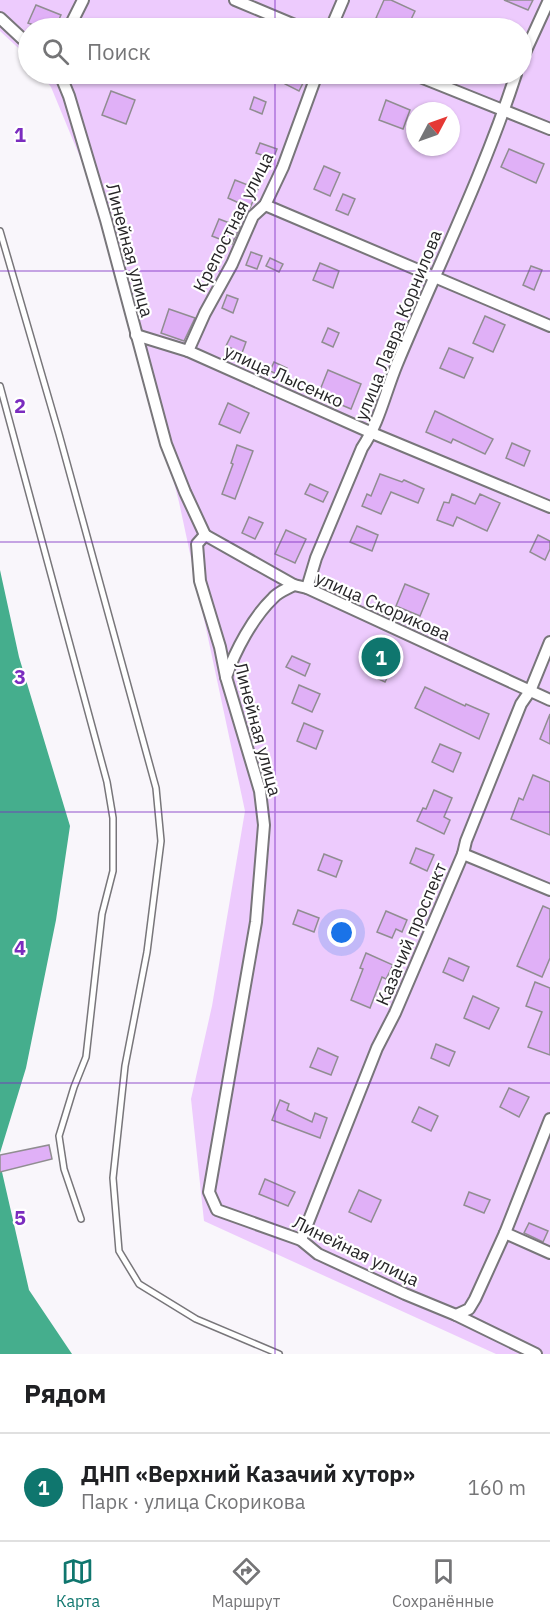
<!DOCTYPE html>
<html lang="ru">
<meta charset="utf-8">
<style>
body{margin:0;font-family:"IBM Plex Sans",sans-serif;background:#f6f6f6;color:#202124}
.compass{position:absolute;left:406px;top:102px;width:54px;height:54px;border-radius:50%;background:#fff;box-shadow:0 2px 4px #0004;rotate:49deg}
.you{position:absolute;left:342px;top:933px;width:21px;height:21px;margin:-15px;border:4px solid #fff;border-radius:50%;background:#1a73e8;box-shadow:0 0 0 9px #1a73e833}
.badge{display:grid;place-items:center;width:39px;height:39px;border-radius:50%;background:#0f766e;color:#fff;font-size:20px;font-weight:700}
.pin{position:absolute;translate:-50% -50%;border:3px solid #fff;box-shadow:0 2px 6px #0006}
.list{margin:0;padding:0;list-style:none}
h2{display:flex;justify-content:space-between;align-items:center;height:78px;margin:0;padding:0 24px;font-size:26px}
h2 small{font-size:20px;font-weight:400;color:#757577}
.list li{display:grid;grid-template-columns:39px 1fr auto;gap:18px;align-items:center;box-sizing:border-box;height:108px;padding:0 24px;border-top:2px solid #e0e0e0}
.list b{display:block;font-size:22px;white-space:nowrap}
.list p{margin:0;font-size:20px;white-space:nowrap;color:#757577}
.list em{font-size:20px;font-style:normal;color:#757577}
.icon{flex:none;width:33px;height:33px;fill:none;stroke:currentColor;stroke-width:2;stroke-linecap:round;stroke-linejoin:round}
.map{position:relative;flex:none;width:550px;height:1354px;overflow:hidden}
.search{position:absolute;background:#fff;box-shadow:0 2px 4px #0004;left:18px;right:18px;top:18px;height:66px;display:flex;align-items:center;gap:15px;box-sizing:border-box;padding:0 21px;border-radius:33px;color:#757577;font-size:22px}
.sheet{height:186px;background:#fff}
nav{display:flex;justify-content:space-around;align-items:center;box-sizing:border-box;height:84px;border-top:2px solid #e0e0e0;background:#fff;font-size:16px;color:#757577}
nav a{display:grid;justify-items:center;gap:3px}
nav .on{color:#0f766e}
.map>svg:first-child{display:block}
</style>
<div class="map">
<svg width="550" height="1354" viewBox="0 0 550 1354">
<rect width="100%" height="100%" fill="#f9f6fb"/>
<!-- green -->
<path fill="#edcbfd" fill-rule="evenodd" d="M 0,0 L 550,0 L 550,1354 L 496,1354 L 204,1221 L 191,1099 L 212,1006 L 245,811 L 179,502 L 106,220 L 51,87 L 41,74 L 522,74 L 522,28 L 28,28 L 28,57 L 0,31 ZM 415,111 L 451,111 L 451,147 L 415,147 Z"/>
<!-- water -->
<g fill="#45ae8d">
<polygon points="0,570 19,657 70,826 56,920 26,1068 0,1153"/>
<polygon points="0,1172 2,1172 29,1290 72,1354 0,1354"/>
</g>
<!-- building -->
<g fill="#e0b0f7" stroke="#908d91" stroke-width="1.5">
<polygon points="384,0 391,0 415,11 407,28 400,28 376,18"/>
<polygon points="504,0 533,0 528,10"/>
<polygon points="36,5 61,15 55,28 42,28 28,23"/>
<polygon points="289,74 304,81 299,91 285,84"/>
<polygon points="111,91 135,100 126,124 102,115"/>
<polygon points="254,97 266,102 262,114 250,109"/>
<polygon points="386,100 410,110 403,129 379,120"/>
<polygon points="260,143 277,149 273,159 256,153"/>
<polygon points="509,149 544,164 536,183 501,167"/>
<polygon points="324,166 340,173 330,196 314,189"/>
<polygon points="235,180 258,189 250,208 228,198"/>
<polygon points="343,194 355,199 348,215 336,210"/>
<polygon points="219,219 240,227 232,244 212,236"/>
<polygon points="251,252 262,256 257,269 246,265"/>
<polygon points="270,258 283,264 279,272 266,266"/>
<polygon points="320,263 339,271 333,288 313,280"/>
<polygon points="531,266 542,270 534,290 523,285"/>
<polygon points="227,295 238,299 233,313 222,308"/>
<polygon points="169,309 195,318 184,341 161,333"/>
<polygon points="485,316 505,325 493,352 473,343"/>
<polygon points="328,328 339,333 333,347 322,342"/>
<polygon points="231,336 246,342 242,353 226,346"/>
<polygon points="449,348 473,358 464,378 440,368"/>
<polygon points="274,362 287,368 283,377 270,371"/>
<polygon points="328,370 361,384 351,409 318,395"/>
<polygon points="228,403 249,413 240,433 219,424"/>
<polygon points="435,411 493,439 485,454 453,439 451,443 426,432"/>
<polygon points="512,443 530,451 524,466 506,458"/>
<polygon points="237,445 253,451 235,499 222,494 233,464 231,463"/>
<polygon points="380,474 402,482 404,480 424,489 418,503 391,492 381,514 362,506 367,494 371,496"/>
<polygon points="310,484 328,492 323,502 305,494"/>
<polygon points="452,494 475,504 480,494 500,503 487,531 457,517 453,526 437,520 444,502 449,503"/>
<polygon points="249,517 263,523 255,539 242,533"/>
<polygon points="357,526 378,535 372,551 350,542"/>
<polygon points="286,530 306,539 295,563 275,554"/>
<polygon points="538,535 550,541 550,549 545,560 530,552"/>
<polygon points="405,584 429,594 420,616 396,606"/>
<polygon points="292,656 310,664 305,676 286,667"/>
<polygon points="379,656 394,663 385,682 370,675"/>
<polygon points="299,685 320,694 312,712 292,703"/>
<polygon points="425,687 465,706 466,704 489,714 479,739 415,708"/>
<polygon points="550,714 550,744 540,739"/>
<polygon points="304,723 323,731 316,749 297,741"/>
<polygon points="440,744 461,753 453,772 432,762"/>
<polygon points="533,775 550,782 550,835 511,819 519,798 523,800"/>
<polygon points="434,790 452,798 444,817 450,820 444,834 417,821 423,808 426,809"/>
<polygon points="416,848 434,855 427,871 410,863"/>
<polygon points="324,854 342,861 336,877 318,870"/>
<polygon points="543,906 550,909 550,958 542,977 517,966"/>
<polygon points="298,910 319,918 314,932 293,924"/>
<polygon points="386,911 407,920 402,932 396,929 392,938 377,932"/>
<polygon points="366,953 393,965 386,979 382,977 370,1008 351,1000 363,969 360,968"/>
<polygon points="449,958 469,967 463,981 443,972"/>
<polygon points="535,982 550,988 550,1055 528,1047 542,1012 526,1006"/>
<polygon points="473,996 499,1008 489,1029 464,1018"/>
<polygon points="436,1044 455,1052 449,1066 431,1058"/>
<polygon points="318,1048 338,1057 331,1075 310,1067"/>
<polygon points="509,1088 529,1097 519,1117 500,1107"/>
<polygon points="280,1100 289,1104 287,1110 312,1122 315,1113 327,1118 320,1138 272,1120"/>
<polygon points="419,1107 438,1116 431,1131 412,1122"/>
<polygon points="49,1145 52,1159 0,1172 0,1155"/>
<polygon points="265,1179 295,1192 288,1206 259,1194"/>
<polygon points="359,1190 381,1200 371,1222 349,1212"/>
<polygon points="469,1192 490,1200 484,1213 464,1205"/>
<polygon points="529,1223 548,1231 543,1242 524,1233"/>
</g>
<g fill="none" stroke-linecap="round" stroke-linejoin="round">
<!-- lane casing -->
<g stroke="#78767a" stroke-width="8">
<g id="lane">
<polyline points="0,231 59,434 156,788 161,841 147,952 125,1066 113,1178 119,1251 139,1284 196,1319 279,1354"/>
<polyline points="0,386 107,782 113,818 113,871 102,914 86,1057 74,1087 59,1136 64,1169 81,1219"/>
</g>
</g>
<!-- street casing -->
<g stroke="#78767a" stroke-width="14">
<g id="street">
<polyline points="235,0 302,28"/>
<polyline points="0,18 28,44"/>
<polyline points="69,28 83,0"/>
<polyline points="331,28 343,0"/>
<polyline points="522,59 549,0"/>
<polyline points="60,74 69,96 106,220 166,444 185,492 205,535 197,544 200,581 220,647 226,677 260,791 264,825 256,922 209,1192 217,1210 301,1240 318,1254 405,1294 456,1315 536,1354"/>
<polyline points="413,74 550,129"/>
<polyline points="265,205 550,326"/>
<polyline points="136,335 188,351 372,433 550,507"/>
<polyline points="188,351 205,313 232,264 253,216 265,205 283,167 317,74"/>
<polyline points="205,535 294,585 307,588 550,700"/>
<path d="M 307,588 L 316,558 L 362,448 C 379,423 385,393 397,364 C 437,268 484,173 516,74"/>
<path d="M 226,677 C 235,651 253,617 273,598 C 278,592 287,589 294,585"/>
<polyline points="463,854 550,890"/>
<polyline points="505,1233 550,1253"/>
<polyline points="301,1240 377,1048 395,1013 463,854 466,841 521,704 530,691 550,642"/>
<polyline points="456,1315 469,1309 475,1299 505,1233 550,1119"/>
</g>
</g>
<!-- lane -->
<use href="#lane" stroke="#fff" stroke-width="5"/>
<!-- street -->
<use href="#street" stroke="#fff" stroke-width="10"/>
</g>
<!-- grid -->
<path fill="none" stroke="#7b2cbf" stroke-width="1.5" stroke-opacity="0.55" d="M 275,0 L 275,28M 275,74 L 275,1354M 0,271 L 550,271M 0,542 L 550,542M 0,812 L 550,812M 0,1083 L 550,1083"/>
<g text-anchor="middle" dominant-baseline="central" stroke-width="4.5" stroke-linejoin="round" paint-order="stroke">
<!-- street labels -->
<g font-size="18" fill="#272628" stroke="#fff">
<text transform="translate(233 222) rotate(-63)">Крепостная улица</text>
<text transform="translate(130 250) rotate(75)">Линейная улица</text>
<text transform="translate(398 325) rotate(-68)">улица Лавра Корнилова</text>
<text transform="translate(284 376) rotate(24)">улица Лысенко</text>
<text transform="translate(383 606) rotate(24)">улица Скорикова</text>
<text transform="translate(258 729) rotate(75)">Линейная улица</text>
<text transform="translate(411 934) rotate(-67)">Казачий проспект</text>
<text transform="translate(356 1251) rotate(26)">Линейная улица</text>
</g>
</g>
<g font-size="20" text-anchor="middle" font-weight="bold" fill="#7b2cbf" stroke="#fff" stroke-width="4.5" stroke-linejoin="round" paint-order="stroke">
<text x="20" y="142">1</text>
<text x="20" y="413">2</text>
<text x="20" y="684">3</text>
<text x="20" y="955">4</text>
<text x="20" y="1225">5</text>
</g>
</svg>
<svg class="compass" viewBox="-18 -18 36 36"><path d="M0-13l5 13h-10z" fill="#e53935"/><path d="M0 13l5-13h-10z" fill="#757577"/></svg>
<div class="you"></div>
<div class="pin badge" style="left:381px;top:657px">1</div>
<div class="search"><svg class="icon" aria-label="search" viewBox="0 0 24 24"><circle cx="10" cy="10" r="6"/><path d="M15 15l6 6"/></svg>Поиск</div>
</div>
<section class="sheet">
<h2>Рядом<small></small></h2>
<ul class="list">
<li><span class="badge">1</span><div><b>ДНП «Верхний Казачий хутор»</b><p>Парк · улица Скорикова</p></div><em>160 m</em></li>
</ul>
</section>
<nav>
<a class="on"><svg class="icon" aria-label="map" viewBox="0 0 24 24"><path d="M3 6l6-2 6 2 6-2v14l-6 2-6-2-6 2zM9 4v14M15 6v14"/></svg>Карта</a>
<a><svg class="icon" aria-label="directions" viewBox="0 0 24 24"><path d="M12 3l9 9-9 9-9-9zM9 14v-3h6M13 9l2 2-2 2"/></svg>Маршрут</a>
<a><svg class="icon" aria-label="saved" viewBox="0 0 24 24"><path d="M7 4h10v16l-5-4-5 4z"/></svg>Сохранённые</a>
</nav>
